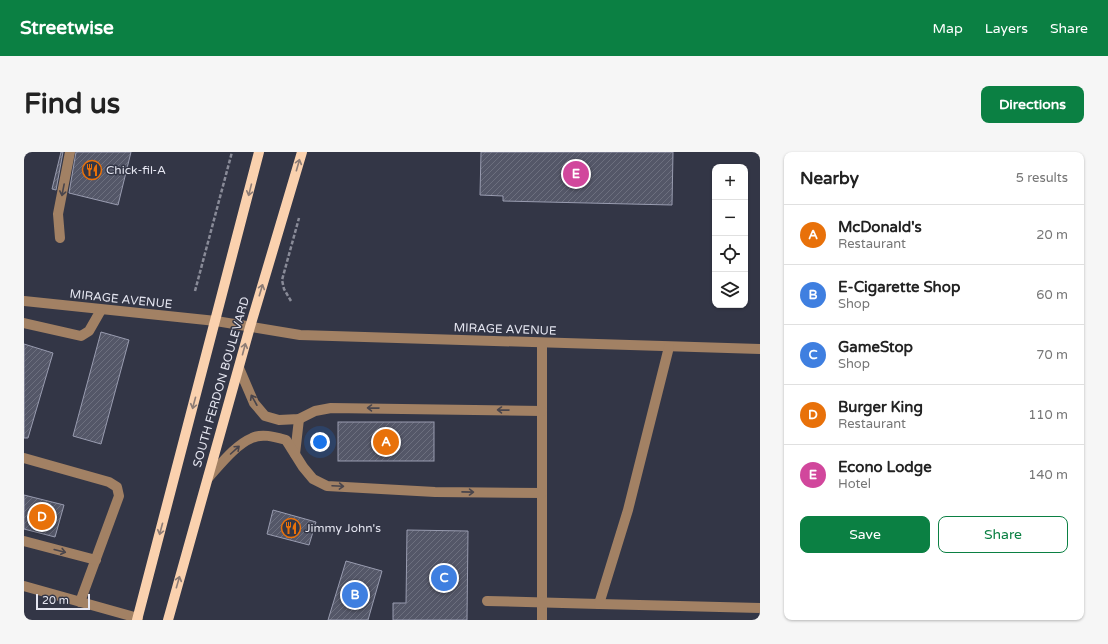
<!DOCTYPE html>
<meta charset="utf-8">
<style>
body{margin:0;font-family:"Varela Round",sans-serif;background:#f6f6f6;color:#222}
.controls{position:absolute;right:12px;top:12px;display:grid;overflow:hidden;border-radius:8px;box-shadow:0 1px 3px #0004}
.controls button{width:36px;height:36px;display:grid;place-items:center;padding:0;border:0;border-bottom:1px solid #e0e0e0;background:#fff;color:#222;font:20px sans-serif}
.scale{position:absolute;left:12px;bottom:10px;width:54px;box-sizing:border-box;padding-left:4px;border:2px solid #e5e6f1;border-top:0;font-size:11px;line-height:14px;white-space:nowrap;color:#e5e6f1;-webkit-text-stroke:3px #333646;paint-order:stroke}
.you{position:absolute;left:296px;top:290px;width:14px;height:14px;margin:-10px;border:3px solid #fff;border-radius:50%;background:#1a73e8;box-shadow:0 0 0 6px #1a73e833}
.badge{display:grid;place-items:center;width:26px;height:26px;border-radius:50%;background:#0b8043;color:#fff;font-size:13px;font-weight:700}
.pin{position:absolute;translate:-50% -50%;border:2px solid #fff;box-shadow:0 1px 4px #0006}
.list{margin:0;padding:0;list-style:none}
h2{display:flex;justify-content:space-between;align-items:center;height:52px;margin:0;padding:0 16px;font-size:17px}
h2 small{font-size:13px;font-weight:400;color:#767676}
.list li{display:grid;grid-template-columns:26px 1fr auto;gap:12px;align-items:center;box-sizing:border-box;height:60px;padding:0 16px;border-top:1px solid #e0e0e0}
.list b{display:block;font-size:15px;white-space:nowrap}
.list p{margin:0;font-size:13px;white-space:nowrap;color:#767676}
.list em{font-size:13px;font-style:normal;color:#767676}
.actions{display:flex;gap:8px;padding:12px 16px}
.actions a{flex:1;padding:9px 0;border:1px solid #0b8043;border-radius:8px;text-align:center;font-size:14px;color:#0b8043}
.actions .main{background:#0b8043;color:#fff}
.icon{flex:none;width:22px;height:22px;fill:none;stroke:currentColor;stroke-width:2;stroke-linecap:round;stroke-linejoin:round}
.map{position:relative;flex:none;width:736px;height:468px;overflow:hidden;border-radius:8px}
header{display:flex;align-items:center;gap:24px;box-sizing:border-box;height:56px;padding:0 20px;background:#0b8043;color:#fff}
header strong{font-size:19px}
nav{display:flex;gap:22px;margin-inline-start:auto;font-size:14px}
.intro{display:flex;align-items:center;justify-content:space-between;box-sizing:border-box;height:96px;padding:0 24px}
h1{margin:0;font-size:28px}
.button{padding:10px 18px;border-radius:8px;background:#0b8043;color:#fff;font-size:14px;font-weight:700}
main{display:flex;gap:24px;padding:0 24px}
aside{flex:1;background:#fff;border-radius:8px;box-shadow:0 1px 3px #0004}
.map>svg:first-child{display:block}
</style>
<header>
<strong>Streetwise</strong>
<nav><a>Map</a><a>Layers</a><a>Share</a></nav>
</header>
<div class="intro"><h1>Find us</h1><a class="button">Directions</a></div>
<main>
<div class="map">
<svg width="736" height="468" viewBox="0 0 736 468">
<defs>
<pattern id="building-hatch" width="6" height="6" patternUnits="userSpaceOnUse"><rect width="6" height="6" fill="#545768"/><path d="M-1 1l2-2M0 6l6-6M5 7l2-2" fill="none" stroke="#6c6f7e"/></pattern>
</defs>
<rect width="100%" height="100%" fill="#333646"/>
<!-- building -->
<g fill="url(#building-hatch)" stroke="#999cb0">
<polygon points="37,0 39,0 32,38 28,37"/>
<polygon points="52,0 107,0 94,53 45,41"/>
<polygon points="457,0 649,0 648,53 479,49 479,44 456,43"/>
<polygon points="77,180 105,188 77,292 49,284"/>
<polygon points="0,192 29,201 4,286 0,286"/>
<rect x="314" y="270" width="96" height="39"/>
<polygon points="0,343 40,353 31,385 0,377"/>
<polygon points="249,358 292,370 285,393 243,382"/>
<polygon points="383,378 444,379 443,468 369,468 369,451 382,451"/>
<polygon points="322,409 358,419 344,468 304,468"/>
</g>
<g fill="none" stroke-linecap="round" stroke-linejoin="round">
<!-- path -->
<g stroke="#898b98" stroke-width="2.5" stroke-dasharray="4 2" stroke-linecap="butt">
<polyline points="171,139 208,0"/>
<polyline points="267,149 260,137 258,128 275,66"/>
</g>
<!-- minor -->
<g stroke="#a28164" stroke-width="10">
<polyline points="36,86 34,62 46,0"/>
<polyline points="0,149 192,169 276,183 736,197"/>
<polyline points="0,171 57,184 65,179 77,158"/>
<polyline points="518,191 518,468"/>
<polyline points="215,216 230,251 241,264 255,268 275,267 291,259 307,256 518,259"/>
<polyline points="271,302 275,267"/>
<polyline points="0,306 85,330 93,335 95,344 56,450"/>
<path d="M 184,326 C 196,313 211,293 228,286 C 238,281 251,285 262,288 L 279,315 L 289,327 L 303,334 L 411,340 L 518,341"/>
<polyline points="0,389 72,408"/>
<polyline points="0,434 114,466"/>
<polyline points="463,449 575,452 604,358 645,195"/>
<polyline points="575,452 736,456"/>
</g>
<!-- major -->
<g stroke="#fad1ae" stroke-width="10">
<polyline points="113,468 235,0"/>
<polyline points="144,468 226,175 278,0"/>
</g>
</g>
<!-- one-way arrows -->
<defs><path id="oneway-shaft" d="M-6 0H5M1.5-3L5.5 0L1.5 3" fill="none" stroke-width="1.6" stroke-linecap="round" stroke-linejoin="round"/></defs>
<g stroke="#8d7c75">
<use href="#oneway-shaft" transform="translate(274 13) rotate(-74)"/>
<use href="#oneway-shaft" transform="translate(226 38) rotate(104)"/>
<use href="#oneway-shaft" transform="translate(237 138) rotate(-73)"/>
<use href="#oneway-shaft" transform="translate(220 197) rotate(-75)"/>
<use href="#oneway-shaft" transform="translate(170 251) rotate(105)"/>
<use href="#oneway-shaft" transform="translate(137 377) rotate(105)"/>
<use href="#oneway-shaft" transform="translate(154 430) rotate(-74)"/>
</g>
<g stroke="#49454c">
<use href="#oneway-shaft" transform="translate(39 38) rotate(101)"/>
<use href="#oneway-shaft" transform="translate(230 248) rotate(-119)"/>
<use href="#oneway-shaft" transform="translate(349 256) rotate(-179)"/>
<use href="#oneway-shaft" transform="translate(479 258) rotate(-179)"/>
<use href="#oneway-shaft" transform="translate(211 298) rotate(-42)"/>
<use href="#oneway-shaft" transform="translate(314 334) rotate(3)"/>
<use href="#oneway-shaft" transform="translate(444 340) rotate(1)"/>
<use href="#oneway-shaft" transform="translate(36 399) rotate(14)"/>
</g>
<!-- icons -->
<defs>
<g id="restaurant-ring" transform="scale(1)"><circle r="9.5" fill="#333646" stroke="#e8710a" stroke-width="1.5"/><path d="M-5-6h1v4h1v-4h1v4h1v-4h1v5L-1.5 .5V6h-2V.5L-5-1ZM5-6V6H3V1.5H1.5Q1.5-4 5-6Z" fill="#e8710a"/></g>
</defs>
<g fill-rule="evenodd">
<use href="#restaurant-ring" x="68" y="18"/>
<use href="#restaurant-ring" x="267" y="376"/>
</g>
<g text-anchor="middle" dominant-baseline="central" stroke-width="3" stroke-linejoin="round" paint-order="stroke">
<!-- poi labels -->
<g font-size="12" fill="#e5e6f1" stroke="#333646" text-anchor="start">
<text x="82" y="18">Chick-fil-A</text>
<text x="281" y="376">Jimmy John's</text>
</g>
<!-- street labels -->
<g font-size="12" fill="#e5e6f1" stroke="#333646">
<text transform="translate(97 147) rotate(6)">MIRAGE AVENUE</text>
<text transform="translate(481 177) rotate(2)">MIRAGE AVENUE</text>
<text transform="translate(197 230) rotate(-74)">SOUTH FERDON BOULEVARD</text>
</g>
</g>
</svg>
<div class="controls">
<button>+</button>
<button>−</button>
<button><svg class="icon" aria-label="locate" viewBox="0 0 24 24"><circle cx="12" cy="12" r="6"/><path d="M12 2v4M12 18v4M2 12h4M18 12h4"/></svg></button>
<button><svg class="icon" aria-label="layers" viewBox="0 0 24 24"><path d="M12 4l9 5-9 5-9-5zM3 14l9 5 9-5"/></svg></button>
</div>
<div class="scale">20 m</div>
<div class="you"></div>
<div class="pin badge" style="left:362px;top:290px;background:#e8710a">A</div>
<div class="pin badge" style="left:331px;top:443px;background:#3f7fe0">B</div>
<div class="pin badge" style="left:420px;top:426px;background:#3f7fe0">C</div>
<div class="pin badge" style="left:18px;top:365px;background:#e8710a">D</div>
<div class="pin badge" style="left:552px;top:22px;background:#d1479c">E</div>
</div>
<aside>
<h2>Nearby<small>5 results</small></h2>
<ul class="list">
<li><span class="badge" style="background:#e8710a">A</span><div><b>McDonald's</b><p>Restaurant</p></div><em>20 m</em></li>
<li><span class="badge" style="background:#3f7fe0">B</span><div><b>E-Cigarette Shop</b><p>Shop</p></div><em>60 m</em></li>
<li><span class="badge" style="background:#3f7fe0">C</span><div><b>GameStop</b><p>Shop</p></div><em>70 m</em></li>
<li><span class="badge" style="background:#e8710a">D</span><div><b>Burger King</b><p>Restaurant</p></div><em>110 m</em></li>
<li><span class="badge" style="background:#d1479c">E</span><div><b>Econo Lodge</b><p>Hotel</p></div><em>140 m</em></li>
</ul>
<div class="actions"><a class="main">Save</a><a>Share</a></div>
</aside>
</main>
